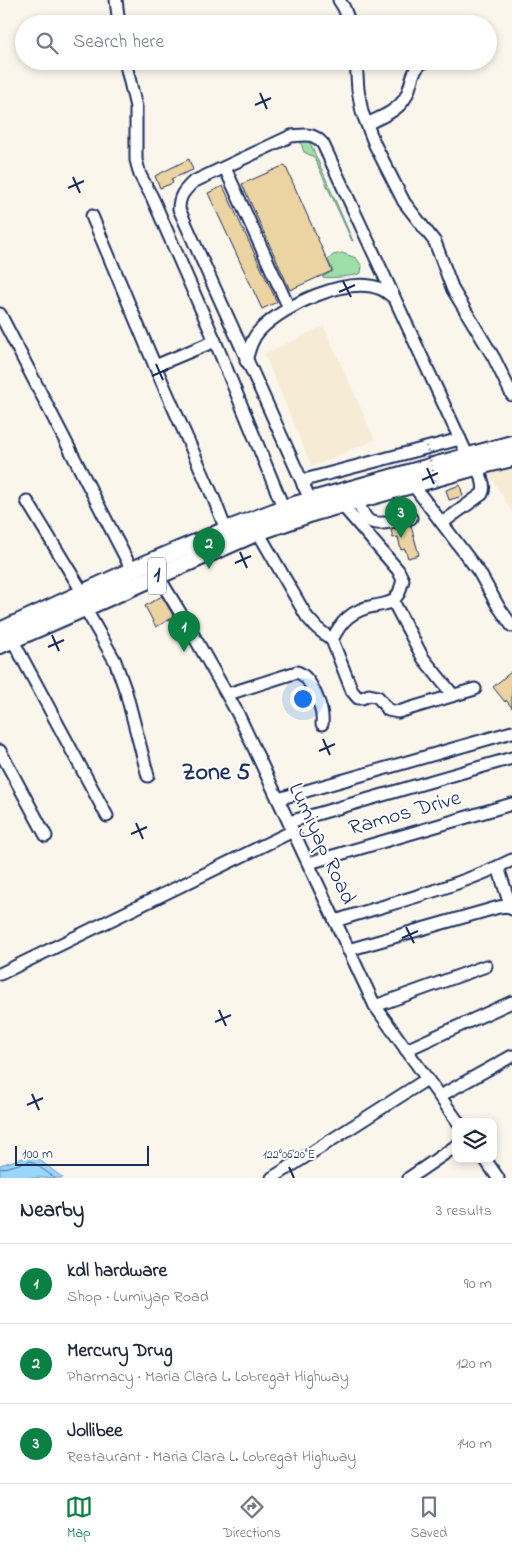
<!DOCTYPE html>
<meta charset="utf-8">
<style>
body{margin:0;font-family:"Indie Flower",sans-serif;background:#f2f2f3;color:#1f2937}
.controls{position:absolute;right:15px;bottom:15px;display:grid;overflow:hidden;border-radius:10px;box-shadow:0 2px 8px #0003}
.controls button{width:45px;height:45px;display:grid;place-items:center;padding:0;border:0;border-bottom:1px solid #e0e1e3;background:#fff;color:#1f2937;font:25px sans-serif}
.scale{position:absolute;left:15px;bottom:12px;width:134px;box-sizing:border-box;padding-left:5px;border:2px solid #1b2f5e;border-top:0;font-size:14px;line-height:18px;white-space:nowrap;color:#1b2f5e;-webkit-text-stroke:4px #fff;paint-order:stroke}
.you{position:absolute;left:302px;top:698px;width:18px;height:18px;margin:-12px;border:4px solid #fff;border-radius:50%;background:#1a73e8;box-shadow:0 0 0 8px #1a73e833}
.badge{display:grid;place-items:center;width:32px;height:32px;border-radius:50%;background:#0b8043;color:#fff;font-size:16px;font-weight:700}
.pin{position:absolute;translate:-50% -41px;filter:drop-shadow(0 1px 2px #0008)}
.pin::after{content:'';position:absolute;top:26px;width:18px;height:15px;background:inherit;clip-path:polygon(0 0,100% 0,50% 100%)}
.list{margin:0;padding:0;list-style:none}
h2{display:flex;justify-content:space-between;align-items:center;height:65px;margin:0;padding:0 20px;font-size:21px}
h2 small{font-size:16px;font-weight:400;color:#747a83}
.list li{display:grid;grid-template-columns:32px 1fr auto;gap:15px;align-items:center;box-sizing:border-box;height:80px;padding:0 20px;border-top:1px solid #e0e1e3}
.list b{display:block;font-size:19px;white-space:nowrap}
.list p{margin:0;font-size:16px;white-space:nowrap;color:#747a83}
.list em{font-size:16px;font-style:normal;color:#747a83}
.icon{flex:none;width:28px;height:28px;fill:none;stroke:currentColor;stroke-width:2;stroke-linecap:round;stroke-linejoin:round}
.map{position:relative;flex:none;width:512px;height:1178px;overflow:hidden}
.search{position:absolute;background:#fff;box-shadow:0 2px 8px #0003;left:15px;right:15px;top:15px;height:55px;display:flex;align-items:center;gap:12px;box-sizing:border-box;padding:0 18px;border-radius:28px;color:#747a83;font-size:19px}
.sheet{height:305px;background:#fff}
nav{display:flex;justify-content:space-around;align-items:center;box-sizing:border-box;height:70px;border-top:1px solid #e0e1e3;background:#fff;font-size:14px;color:#747a83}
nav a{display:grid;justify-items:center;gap:2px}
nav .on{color:#0b8043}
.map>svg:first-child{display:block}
</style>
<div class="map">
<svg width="512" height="1178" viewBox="0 0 512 1178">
<rect width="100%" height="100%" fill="#fbf6ec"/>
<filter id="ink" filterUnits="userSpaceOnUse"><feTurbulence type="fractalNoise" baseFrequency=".02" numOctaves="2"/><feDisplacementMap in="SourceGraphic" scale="10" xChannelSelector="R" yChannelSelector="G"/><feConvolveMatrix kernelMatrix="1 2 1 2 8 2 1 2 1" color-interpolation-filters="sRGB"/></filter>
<g filter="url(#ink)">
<!-- built -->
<g fill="#f6ecd6">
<polygon points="324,326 375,440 312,467 264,354"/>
<polygon points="512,467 512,512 488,473"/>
</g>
<!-- green -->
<g fill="#a0dea7" stroke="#5e8682">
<polygon points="302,140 308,141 311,145 353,241 352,241 314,157 304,152 300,141"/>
<path d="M 342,253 L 356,258 L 362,266 L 361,273 C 356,276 328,279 322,277 L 333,271 L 328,260 L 333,255 Z"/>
</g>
<!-- water -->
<polygon fill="#99d6fa" stroke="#6793bc" points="33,1155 63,1178 0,1178 0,1165"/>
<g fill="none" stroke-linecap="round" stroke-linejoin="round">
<!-- shore -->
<polyline stroke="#4d729c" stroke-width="1" points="0,1169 31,1161 55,1178"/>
</g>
<!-- building -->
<g fill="#ecd3a2" stroke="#1b2f5e">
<polygon points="189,159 193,170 171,179 173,183 160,188 155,176"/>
<polygon points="285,165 332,271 290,290 242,184"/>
<polygon points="223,186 277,302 262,309 208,193"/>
<polygon points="460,485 463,496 449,500 446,490"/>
<polygon points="411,526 419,555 408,558 405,549 401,550 398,537 393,538 391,530"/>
<polygon points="162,596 174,617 156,627 145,606"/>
<polygon points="512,671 512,708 506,700 505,702 493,687"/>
</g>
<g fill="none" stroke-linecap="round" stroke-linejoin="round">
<!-- minor casing -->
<g stroke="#1b2f5e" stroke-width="15">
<g id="minor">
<polyline points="116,0 119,24"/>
<polyline points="339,0 344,8 350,24"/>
<polyline points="125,61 136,107 136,160 140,175 152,197 215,341 286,514"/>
<polyline points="356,61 358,90 362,112 375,145 404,202 435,242 453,290 494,358 512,395"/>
<path d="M 367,124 C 379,118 395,112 403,101 C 414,87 408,71 425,61"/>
<polyline points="225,168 289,308"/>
<polyline points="92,216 155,366 214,499 226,530"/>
<polyline points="0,314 132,570"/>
<path d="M 246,361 C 249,350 252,338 260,330 C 284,305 348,275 381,289 C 386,291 390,295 394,298"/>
<polyline points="155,366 215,341"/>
<polyline points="303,485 308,479 460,439"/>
<polyline points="413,485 479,572 498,606 512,626"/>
<polyline points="27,501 83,593"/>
<path d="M 357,501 C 360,507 363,514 367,519 C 375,528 400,520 411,518"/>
<path d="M 342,505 L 398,570 L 403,580 L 399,593 L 393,601 C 387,604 380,605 374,606 C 352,610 341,621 332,640 L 352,691 L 358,698 L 362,698 L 369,695 L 378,697 L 388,710 L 398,712 L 475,689"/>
<path d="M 313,506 L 179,209 C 179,196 184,191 193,182 L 291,136 C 305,135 313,132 323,144 L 465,450 C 471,462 489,481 482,494 L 442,523"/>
<polyline points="258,532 307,617 317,628 332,640"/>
<polyline points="155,571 187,624 238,714 375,1006 458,1122"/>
<polyline points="393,601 423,658 453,695"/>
<polyline points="85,608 115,661 126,692 148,776"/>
<polyline points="12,639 107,816"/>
<path d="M 228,694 L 297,672 C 311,676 324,709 322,724"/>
<polyline points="0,751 46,836"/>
<polyline points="278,799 512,732"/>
<polyline points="289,822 512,758"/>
<polyline points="309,863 512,804"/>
<polyline points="498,867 511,908"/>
<path d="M 335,921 C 394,902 456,888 512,860"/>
<polyline points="348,950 499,907 507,906 512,909"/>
<polyline points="0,974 293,831"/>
<polyline points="375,1006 486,966"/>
<polyline points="406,1050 512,1002"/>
<polyline points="440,1096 512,1056"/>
<polyline points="485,1159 498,1178"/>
<polyline points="272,1178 427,1079"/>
<polyline points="409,1178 456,1146"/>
</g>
</g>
<!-- highway casing -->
<g stroke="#1b2f5e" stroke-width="20">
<g id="highway">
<polyline points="0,631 150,562 226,530 284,508 512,444"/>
<polyline points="0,645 258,532 315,512 475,467 512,458"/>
</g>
</g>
<!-- minor -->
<use href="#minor" stroke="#fff" stroke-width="11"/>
<!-- highway -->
<use href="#highway" stroke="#fff" stroke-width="16"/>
<!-- path-bridge -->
<polyline stroke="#1b2f5e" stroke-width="2" stroke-dasharray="1 4" stroke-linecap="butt" points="425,441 437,486"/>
</g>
</g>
<!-- ticks -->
<path fill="none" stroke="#1b2f5e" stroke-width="2" d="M 260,93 L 267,109M 255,105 L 271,98M 73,177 L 80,193M 68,188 L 84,181M 343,281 L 351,297M 339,292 L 355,285M 156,364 L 163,380M 152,376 L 168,369M 427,468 L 434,484M 422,480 L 438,473M 240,552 L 247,568M 235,563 L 251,556M 52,635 L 59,651M 48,647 L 64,640M 323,739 L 330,755M 319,751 L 335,744M 136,823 L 143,839M 131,834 L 147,827M 406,927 L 414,943M 402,938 L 418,931M 219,1010 L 226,1026M 215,1022 L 231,1015M 32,1094 L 39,1110M 27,1105 L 43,1098M 289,1167 L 294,1178"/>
<g text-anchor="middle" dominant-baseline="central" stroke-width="4" stroke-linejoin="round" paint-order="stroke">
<!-- shield labels -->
<rect fill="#fff" stroke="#5f6d8e" stroke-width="1" x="148" y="557.5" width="18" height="37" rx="4"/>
<g font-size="21" font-weight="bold" fill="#1b2f5e">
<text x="157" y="576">1</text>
</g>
<!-- street labels -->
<g font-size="22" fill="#1b2f5e" stroke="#fff">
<text transform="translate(405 814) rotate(-16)">Ramos Drive</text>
<text transform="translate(321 844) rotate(65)">Lumiyap Road</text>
</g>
<!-- neighbourhood labels -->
<g font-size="24" font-weight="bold" fill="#1b2f5e" stroke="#fff">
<text x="216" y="773">Zone 5</text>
</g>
</g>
<g font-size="12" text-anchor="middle" fill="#1b2f5e" stroke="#fff" stroke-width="4" stroke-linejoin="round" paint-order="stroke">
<text x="289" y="1158">122°06'20"E</text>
</g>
</svg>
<div class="controls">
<button><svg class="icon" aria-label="layers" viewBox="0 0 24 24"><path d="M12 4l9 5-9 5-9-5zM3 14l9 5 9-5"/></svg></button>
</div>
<div class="scale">100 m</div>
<div class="you"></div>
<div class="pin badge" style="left:184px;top:652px">1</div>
<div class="pin badge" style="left:209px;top:569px">2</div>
<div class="pin badge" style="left:401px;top:538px">3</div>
<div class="search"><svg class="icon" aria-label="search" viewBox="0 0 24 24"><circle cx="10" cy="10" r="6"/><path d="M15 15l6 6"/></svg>Search here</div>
</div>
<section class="sheet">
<h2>Nearby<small>3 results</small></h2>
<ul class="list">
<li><span class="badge">1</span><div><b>kdl hardware</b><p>Shop · Lumiyap Road</p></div><em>90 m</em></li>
<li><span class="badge">2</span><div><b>Mercury Drug</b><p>Pharmacy · Maria Clara L. Lobregat Highway</p></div><em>120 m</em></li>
<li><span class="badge">3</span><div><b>Jollibee</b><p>Restaurant · Maria Clara L. Lobregat Highway</p></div><em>140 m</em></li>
</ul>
</section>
<nav>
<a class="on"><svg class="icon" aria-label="map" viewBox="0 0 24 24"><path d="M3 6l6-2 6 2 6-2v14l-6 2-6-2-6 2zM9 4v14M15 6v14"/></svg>Map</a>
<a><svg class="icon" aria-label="directions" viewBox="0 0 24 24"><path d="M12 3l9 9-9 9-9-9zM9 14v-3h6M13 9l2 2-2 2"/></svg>Directions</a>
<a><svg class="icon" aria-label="saved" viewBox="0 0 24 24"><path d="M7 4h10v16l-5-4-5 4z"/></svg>Saved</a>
</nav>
